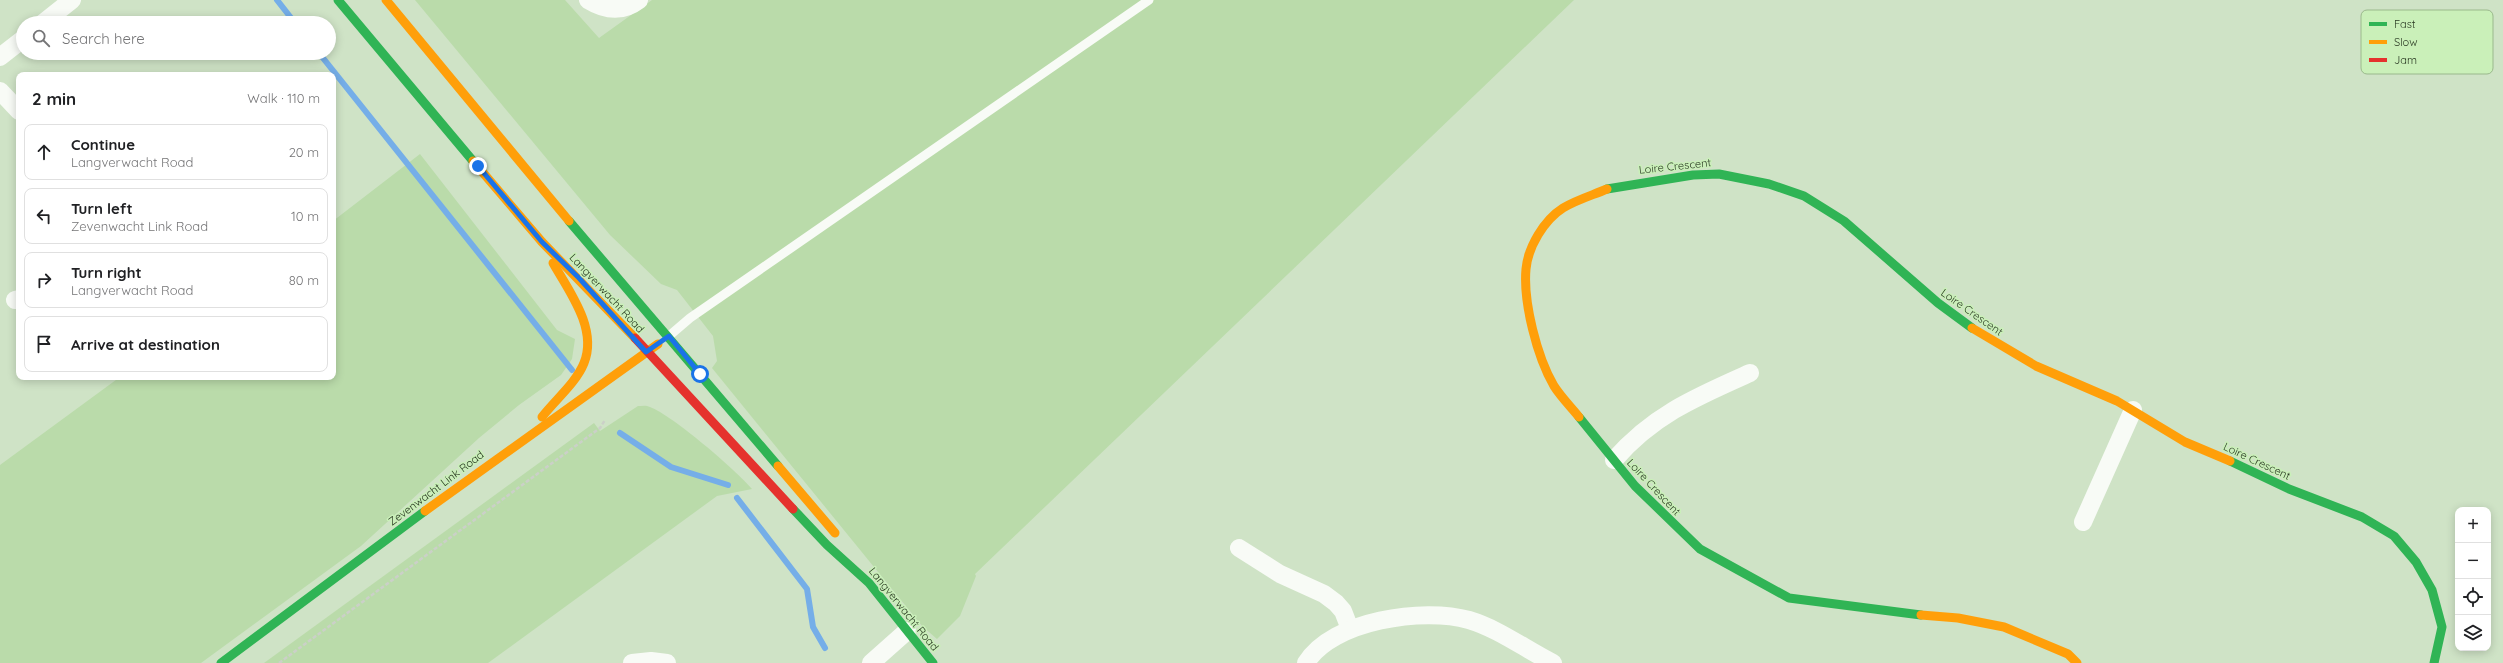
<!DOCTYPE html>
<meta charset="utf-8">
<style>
body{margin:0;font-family:Quicksand,sans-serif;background:#f2f2f2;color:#202124}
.controls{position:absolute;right:12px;bottom:12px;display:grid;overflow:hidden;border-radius:8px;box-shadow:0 2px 10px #0003}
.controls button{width:36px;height:36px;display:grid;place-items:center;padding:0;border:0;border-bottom:1px solid #e0e0e0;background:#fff;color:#202124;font:20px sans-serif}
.stop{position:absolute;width:12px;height:12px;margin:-9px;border:3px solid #1a73e8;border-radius:50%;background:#fff}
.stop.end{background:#1a73e8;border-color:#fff;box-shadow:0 1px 4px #0008}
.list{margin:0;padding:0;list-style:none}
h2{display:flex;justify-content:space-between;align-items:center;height:52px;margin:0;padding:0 16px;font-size:17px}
h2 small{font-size:13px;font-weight:400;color:#757577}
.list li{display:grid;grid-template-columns:26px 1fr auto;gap:12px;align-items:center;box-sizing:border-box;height:56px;margin:0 8px 8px;padding:0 8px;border:1px solid #e0e0e0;border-radius:8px}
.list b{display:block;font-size:15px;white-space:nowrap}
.list p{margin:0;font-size:13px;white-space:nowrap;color:#757577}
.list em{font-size:13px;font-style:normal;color:#757577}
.icon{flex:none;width:22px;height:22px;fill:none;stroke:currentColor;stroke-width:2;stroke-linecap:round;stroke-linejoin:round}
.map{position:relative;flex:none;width:2503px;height:663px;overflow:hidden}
.search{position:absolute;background:#fff;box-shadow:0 2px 10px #0003;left:16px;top:16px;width:320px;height:44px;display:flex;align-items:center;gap:10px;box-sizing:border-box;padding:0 14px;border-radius:22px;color:#757577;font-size:15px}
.panel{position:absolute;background:#fff;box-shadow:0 2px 10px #0003;left:16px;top:72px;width:320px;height:308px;border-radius:8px}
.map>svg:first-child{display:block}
</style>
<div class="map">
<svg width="2503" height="663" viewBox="0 0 2503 663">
<rect width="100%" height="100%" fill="#cfe3c6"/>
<!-- green -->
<g fill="#badbaa">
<polygon points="415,0 565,0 599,38 652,0 1574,0 975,574 976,576 960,616 937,639 922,626 712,368 717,361 713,336 677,290 661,284 610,235"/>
<polygon points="420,154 557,330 575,339 572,359 561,375 519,405 479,438 361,546 201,663 0,663 0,465 120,377 333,377 333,221"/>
<path d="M 638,406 C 642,406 646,405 650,407 C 672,415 736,470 752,489 L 717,496 L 488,663 L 264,663 L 594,423 L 600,431 Z"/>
</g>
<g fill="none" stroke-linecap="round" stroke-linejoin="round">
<!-- stream -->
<g stroke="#75aee8" stroke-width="6">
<polyline points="277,0 295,23"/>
<polyline points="319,53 572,370"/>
<polyline points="620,433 671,467 728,485"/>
<polyline points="737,498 807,589 813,627 825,648"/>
</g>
<!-- path -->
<polyline stroke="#cbd0c8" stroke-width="2.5" stroke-dasharray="4 2" stroke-linecap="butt" points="279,663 600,428 605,420"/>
<!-- lane -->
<polyline stroke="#f8fbf6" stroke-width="9" points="669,336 690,318 1149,0"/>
<!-- street -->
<g stroke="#f8fbf6" stroke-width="18">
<path d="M 588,0 C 606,11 622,13 639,0"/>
<polyline points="43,23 72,0"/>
<polyline points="0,57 23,39"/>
<polyline points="0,91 19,111"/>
<polyline points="15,300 19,299"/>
<path d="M 1614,460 C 1653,415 1696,397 1750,373"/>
<polyline points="2083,522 2133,410"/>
<polyline points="1239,548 1280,574 1324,594 1336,603 1343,611 1350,629"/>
<polyline points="632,663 651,661 667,663"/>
<polyline points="871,663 907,631"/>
<path d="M 1306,663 C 1332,620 1424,607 1469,620 C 1499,629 1525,649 1553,663"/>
</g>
<!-- fast -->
<g stroke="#30b455" stroke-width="9">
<polyline points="338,0 473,161"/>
<polyline points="1607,189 1693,175 1719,174 1769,184 1804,196 1844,221 1938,303 1972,328"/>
<polyline points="569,221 778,466"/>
<polyline points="1579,417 1635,486 1700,549 1789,598 1921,615"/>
<polyline points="2230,461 2289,489 2362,517 2394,536 2416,562 2432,590 2442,627 2434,663"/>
<polyline points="793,509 827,545 869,583 933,663"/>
<polyline points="221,663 425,511"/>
</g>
<!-- slow -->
<g stroke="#ff9f0a" stroke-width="9">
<polyline points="386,0 569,221"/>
<polyline points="473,161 542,242 635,338"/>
<polyline points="1972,328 2036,366 2117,401 2185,442 2230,461"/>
<path d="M 542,417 C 555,400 576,383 584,363 C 598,329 569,291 553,263"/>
<path d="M 1579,417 C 1571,407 1561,397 1554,386 C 1537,357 1523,302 1526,269 C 1528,247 1544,220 1563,208 C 1576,200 1593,195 1607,189"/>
<polyline points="778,466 835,533"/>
<polyline points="425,511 658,344"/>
<polyline points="1921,615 1958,618 2004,627 2068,654 2077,663"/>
</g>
<!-- jam -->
<polyline stroke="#e5322d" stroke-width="9" points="635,338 793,509"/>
</g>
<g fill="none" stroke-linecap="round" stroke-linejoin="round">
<!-- route -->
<polyline stroke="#1a73e8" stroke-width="5" points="478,166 542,242 579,278 646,352 669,336 700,374"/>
</g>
<g text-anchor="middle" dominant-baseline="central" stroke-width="3" stroke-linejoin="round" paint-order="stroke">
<!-- street labels -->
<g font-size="11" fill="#293822" stroke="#caf0b9">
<text transform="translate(1675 166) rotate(-6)">Loire Crescent</text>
<text transform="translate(607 293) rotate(47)">Langverwacht Road</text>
<text transform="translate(1972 312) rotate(35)">Loire Crescent</text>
<text transform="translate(2257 461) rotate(25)">Loire Crescent</text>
<text transform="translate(1654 487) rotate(47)">Loire Crescent</text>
<text transform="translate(436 488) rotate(-37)">Zevenwacht Link Road</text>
<text transform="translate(904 609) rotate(51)">Langverwacht Road</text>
</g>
</g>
<!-- legend -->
<rect x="2361" y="10" width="132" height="64" rx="6" fill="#caf0b9" stroke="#9ab98c" stroke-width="1"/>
<rect x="2369" y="22" width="18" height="4" fill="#30b455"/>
<rect x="2369" y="40" width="18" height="4" fill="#ff9f0a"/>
<rect x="2369" y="58" width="18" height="4" fill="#e5322d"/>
<g font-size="11" fill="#293822">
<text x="2394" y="28">Fast</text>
<text x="2394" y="46">Slow</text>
<text x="2394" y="64">Jam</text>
</g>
</svg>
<div class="controls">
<button>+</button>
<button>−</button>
<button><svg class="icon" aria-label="locate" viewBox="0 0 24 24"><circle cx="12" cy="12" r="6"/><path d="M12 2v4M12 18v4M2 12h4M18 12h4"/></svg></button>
<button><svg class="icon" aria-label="layers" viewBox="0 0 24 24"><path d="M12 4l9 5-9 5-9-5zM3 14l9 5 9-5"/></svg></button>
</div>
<div class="stop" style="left:700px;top:374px"></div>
<div class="stop end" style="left:478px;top:166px"></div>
<div class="search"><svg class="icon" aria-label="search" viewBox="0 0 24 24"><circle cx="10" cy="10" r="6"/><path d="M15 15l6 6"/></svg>Search here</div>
<section class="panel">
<h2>2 min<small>Walk · 110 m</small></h2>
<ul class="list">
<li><svg class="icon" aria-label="ahead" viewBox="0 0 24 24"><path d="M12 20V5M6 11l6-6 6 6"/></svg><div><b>Continue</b><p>Langverwacht Road</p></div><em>20 m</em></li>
<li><svg class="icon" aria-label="left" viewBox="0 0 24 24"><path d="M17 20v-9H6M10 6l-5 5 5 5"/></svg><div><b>Turn left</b><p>Zevenwacht Link Road</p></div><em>10 m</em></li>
<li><svg class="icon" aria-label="right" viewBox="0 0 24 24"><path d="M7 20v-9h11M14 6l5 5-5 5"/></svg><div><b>Turn right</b><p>Langverwacht Road</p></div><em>80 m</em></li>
<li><svg class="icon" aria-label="arrive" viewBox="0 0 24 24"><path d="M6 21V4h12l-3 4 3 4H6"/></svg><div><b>Arrive at destination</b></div></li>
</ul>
</section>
</div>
